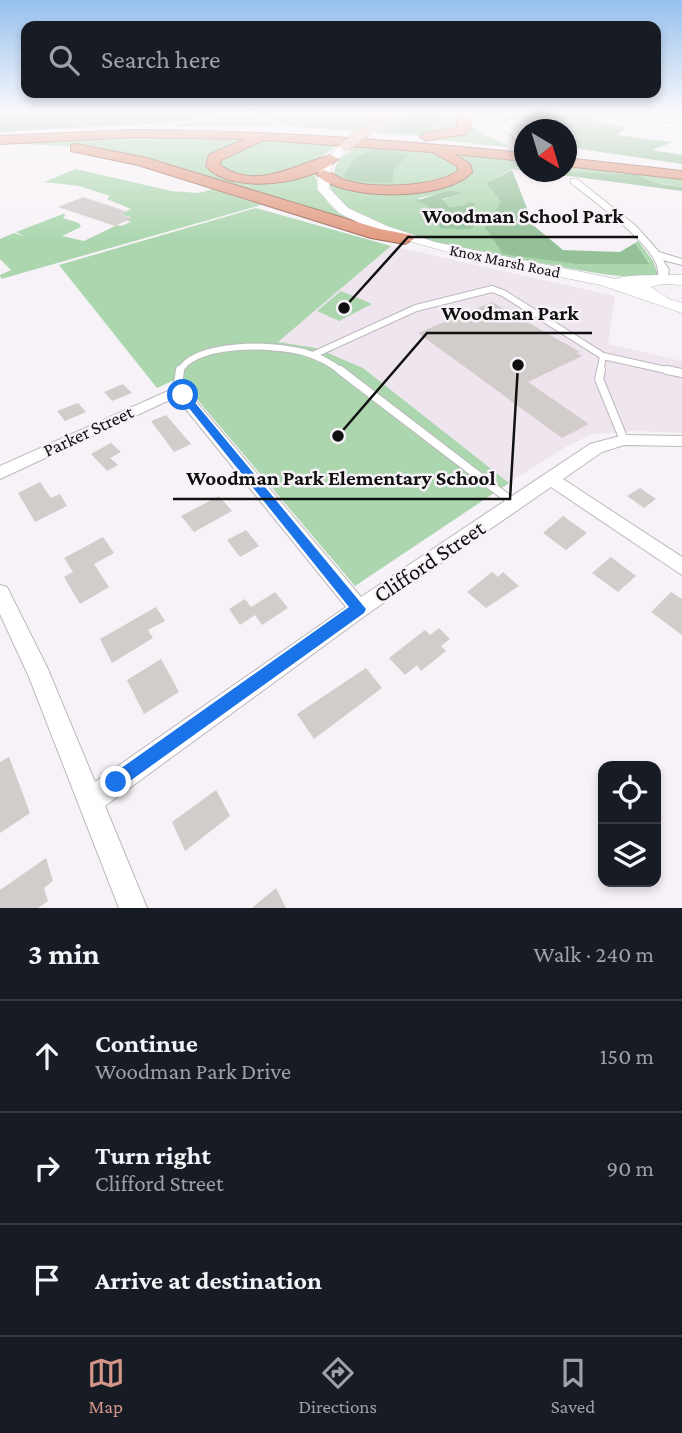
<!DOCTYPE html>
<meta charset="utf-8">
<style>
body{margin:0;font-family:"Crimson Pro",serif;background:#242831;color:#f1f3f6}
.controls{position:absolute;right:21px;bottom:21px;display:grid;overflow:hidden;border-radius:14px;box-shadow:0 4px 10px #0003}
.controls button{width:63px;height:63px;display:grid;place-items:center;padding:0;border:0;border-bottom:2px solid #363941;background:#171b24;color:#f1f3f6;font:35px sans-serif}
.compass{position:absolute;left:514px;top:119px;width:63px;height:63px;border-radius:50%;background:#171b24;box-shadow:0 4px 10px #0003;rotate:142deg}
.stop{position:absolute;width:21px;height:21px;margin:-16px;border:5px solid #1a73e8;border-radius:50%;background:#fff}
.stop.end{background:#1a73e8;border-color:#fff;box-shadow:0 2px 7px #0008}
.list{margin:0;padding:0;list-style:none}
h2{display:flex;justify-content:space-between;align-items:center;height:91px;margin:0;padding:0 28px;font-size:30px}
h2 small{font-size:23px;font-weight:400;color:#9ea1a6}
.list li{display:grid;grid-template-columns:46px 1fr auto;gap:21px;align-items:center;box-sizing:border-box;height:112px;padding:0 28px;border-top:2px solid #363941}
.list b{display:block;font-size:26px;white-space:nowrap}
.list p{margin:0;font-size:23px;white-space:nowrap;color:#9ea1a6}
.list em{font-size:23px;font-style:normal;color:#9ea1a6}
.icon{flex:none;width:38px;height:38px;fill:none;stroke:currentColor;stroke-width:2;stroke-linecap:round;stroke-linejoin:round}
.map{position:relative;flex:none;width:682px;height:908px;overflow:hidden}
.search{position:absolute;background:#171b24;box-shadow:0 4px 10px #0003;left:21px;right:21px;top:21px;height:77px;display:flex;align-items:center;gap:18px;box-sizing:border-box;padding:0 24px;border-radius:14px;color:#9ea1a6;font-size:26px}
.sheet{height:427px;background:#171b24}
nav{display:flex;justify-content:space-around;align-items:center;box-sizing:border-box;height:98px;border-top:2px solid #363941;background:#171b24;font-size:19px;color:#9ea1a6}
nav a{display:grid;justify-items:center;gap:4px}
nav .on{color:#d49689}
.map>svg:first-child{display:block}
</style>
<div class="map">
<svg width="682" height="908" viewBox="0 0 682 908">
<rect width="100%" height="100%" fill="#f7f2f7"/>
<!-- built -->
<polygon fill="#efe5ef" points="391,246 615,296 608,344 682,361 682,433 638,431 593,434 567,446 509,483 363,368 277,342"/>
<!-- green -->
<g fill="#abd6ae" fill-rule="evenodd">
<polygon points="238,114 259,114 260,119 274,126 175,126"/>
<polygon points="266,114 373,114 374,116 355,131 295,127 268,119"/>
<polygon points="398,114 410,114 389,131 426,135 449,114 461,115 463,127 435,137 374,133"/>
<polygon points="465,114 468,114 473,126 482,134 508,145 506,147 431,139 453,136 467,116"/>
<path d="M 269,136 L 210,159 L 237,179 L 314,173 C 323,201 329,208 356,223 L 77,147 L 4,143 L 84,137 Z"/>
<path d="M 271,139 L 343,141 C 298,174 275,189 219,167 L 218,160 L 258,141 Z"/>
<path d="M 362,143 L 433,152 L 456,161 L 462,172 C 423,185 373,197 335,176 L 334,170 L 339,159 Z"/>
<path d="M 455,152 L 524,160 L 524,170 L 512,169 L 486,183 L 501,202 L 503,254 L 650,263 L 635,243 L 638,241 L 653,261 L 657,272 L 661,273 L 658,276 C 620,280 582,270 546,264 C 483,253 416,245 358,216 C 344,209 332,195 327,180 L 343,186 L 450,185 L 460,181 L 471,173 L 468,164 L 454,154 ZM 450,190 L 463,193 L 441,200 L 449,207 L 465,205 L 469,202 L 475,203 L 473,220 L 442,229 L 428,206 L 418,198 L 440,194 Z"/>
<polygon points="567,164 682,177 682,187 644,181 637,174 623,173 585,175 548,172 566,172"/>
<polygon points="76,169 171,191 199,193 213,189 261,205 1,279 0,275 11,270 0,259 0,239 14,233 25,237 16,232 63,214 66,214 63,218 79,223 81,227 62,236 84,241 117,225 121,226 131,222 126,220 131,217 120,214 131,209 107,199 110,196 79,186 44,182"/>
<polygon points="256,208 391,246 278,342 316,348 363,368 509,483 355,586 179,378 157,388 59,265"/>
<polygon points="341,291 372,304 339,321 317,311"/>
</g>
<!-- forest -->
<g fill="#95c199">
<polygon points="0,114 221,114 181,122 0,132"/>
<polygon points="410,114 449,114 426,135 388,131"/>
<polygon points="497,114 602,114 592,119 627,128 616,135 673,142 652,150 682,155 682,164 567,147 566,130 558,129 534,116 505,120"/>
<path d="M 381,149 L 408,155 L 394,169 L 392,183 L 353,181 L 343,177 C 353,159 360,152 381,149 Z"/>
<polygon points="512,170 534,226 563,250 620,252 635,243 650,264 578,264 503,254 485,227 501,202 486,183"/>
<path d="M 539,172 L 637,174 C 647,183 667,185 682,187 L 682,191 Z"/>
<path d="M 450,190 L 464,193 L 442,199 L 449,207 L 465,205 L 469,202 L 476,203 L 474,208 L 480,215 L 473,220 L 473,228 C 462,231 453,227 441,229 L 428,206 L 416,201 Z"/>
</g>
<!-- building -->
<g fill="#d2ccca">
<polygon points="83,197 126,211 120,214 132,218 115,226 58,207"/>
<polygon points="492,302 580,352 577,353 582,356 528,382 589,424 562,438 418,333"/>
<polygon points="123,384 132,393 112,401 104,392"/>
<polygon points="78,403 86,412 65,421 57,411"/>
<polygon points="166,415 191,444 174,452 151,421"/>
<polygon points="111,443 121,452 110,458 118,465 107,471 91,454"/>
<polygon points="40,482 51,498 60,494 67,506 35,522 18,493"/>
<polygon points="640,488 656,499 644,508 627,496"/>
<polygon points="219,496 232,511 194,532 181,516"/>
<polygon points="563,516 587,533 566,550 543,533"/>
<polygon points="246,530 259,546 240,557 227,540"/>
<polygon points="103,537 114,553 94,564 109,587 80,604 64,577 73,572 64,558"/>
<polygon points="611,557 636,576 618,592 592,573"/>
<polygon points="492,572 498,577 503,572 519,586 486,608 467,592"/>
<polygon points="275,592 288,608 262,625 255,615 240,625 229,609 245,599 251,607"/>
<polygon points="671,592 682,599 682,635 651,612"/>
<polygon points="156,607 165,621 148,630 153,638 112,663 100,639"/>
<polygon points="439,628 450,639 441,646 446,651 421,671 417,665 405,675 389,658 425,630 430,635"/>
<polygon points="161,659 179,692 144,714 127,680"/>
<polygon points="366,668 382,688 314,739 297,714"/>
<polygon points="9,757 30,813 0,833 0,762"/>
<polygon points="216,790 230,816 185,851 172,822"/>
<polygon points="46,858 53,881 44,888 48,901 38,908 0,908 0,890"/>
<polygon points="276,888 286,908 252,908"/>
</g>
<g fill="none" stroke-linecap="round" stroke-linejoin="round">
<!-- lane-far1 casing -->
<g stroke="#bcb8bc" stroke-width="8">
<g id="lane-far1">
<polyline points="313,355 416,308 492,289 503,293 603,356 675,372"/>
<path d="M 179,372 C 195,341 275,344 303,352 C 318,356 331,363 342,372"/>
<polyline points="600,372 603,356"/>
</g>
</g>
<!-- lane casing -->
<g stroke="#bcb8bc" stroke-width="10">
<g id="lane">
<polyline points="340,370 514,503"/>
<polyline points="601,370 599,379 624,440"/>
<polyline points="667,370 682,373"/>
<polyline points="177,391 180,370"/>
</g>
</g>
<!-- street casing -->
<g stroke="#bcb8bc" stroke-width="2">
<g id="street">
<polygon points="486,114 492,114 524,138 524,142 520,142"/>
<polygon points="621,114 630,114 682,127 682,131"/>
<path d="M 571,179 L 577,179 L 636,226 L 659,252 L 682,259 L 682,265 L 663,260 L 669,270 L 667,279 L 658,281 C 657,278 659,275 658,271 C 657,246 591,199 571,183 Z"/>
<polygon points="177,387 188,392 361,597 590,444 624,435 682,436 682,446 624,445 602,452 563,479 682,557 682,575 551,487 366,615 105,806 147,908 119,908 29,677 0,614 0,585 7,587 47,667 95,782 346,607 176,397 0,479 0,466"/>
</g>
</g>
<!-- secondary casing -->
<g stroke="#bcb8bc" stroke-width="1">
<path id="secondary" d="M 342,144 L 351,146 L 332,164 L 329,188 L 348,208 L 387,226 L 435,242 L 616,279 C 622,274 670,275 682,275 L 682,285 L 662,284 L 651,287 L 669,299 L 682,303 L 682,313 L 601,285 L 483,262 L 377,232 L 339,213 L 317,189 L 320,164 Z"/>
</g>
<!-- primary casing -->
<g stroke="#996a5a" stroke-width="2">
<polygon id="primary" points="382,114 393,114 372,131 364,131 364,127"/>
</g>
<!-- highway casing -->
<g stroke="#996a5a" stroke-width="2">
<g id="highway">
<polygon points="371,114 381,114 382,124 374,124"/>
<polygon points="457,114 468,114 471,127 465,134 426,141 420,137 426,133 457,128"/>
<path d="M 132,130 C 263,130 393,140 524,153 L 524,161 L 454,154 L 470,164 L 472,172 C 447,201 342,202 316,174 L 323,170 C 332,172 339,179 348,181 C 375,189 435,187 458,171 L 457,166 L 432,152 L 264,140 L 221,160 L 220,165 C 256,191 294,165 331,155 L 338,159 C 312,184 232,196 206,166 L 209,155 L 245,139 L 132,137 L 0,144 L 0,136 Z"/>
<polygon points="76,144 146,158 380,229 411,235 414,239 405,244 371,238 138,165 71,151 71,145"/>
<polygon points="566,158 682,171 682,179 566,166"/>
</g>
</g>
<!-- lane-far1 -->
<use href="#lane-far1" stroke="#fff" stroke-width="6"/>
<!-- lane -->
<use href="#lane" stroke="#fff" stroke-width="8"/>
<!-- street -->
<use href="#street" fill="#fff" fill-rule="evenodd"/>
<!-- secondary -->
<use href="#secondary" fill="#fff" fill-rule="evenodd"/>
<!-- primary -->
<use href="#primary" fill="#eec3b3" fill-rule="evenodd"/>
<!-- highway -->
<use href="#highway" fill="#e29b81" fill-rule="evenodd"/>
<!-- primary-bridge casing -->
<g stroke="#996a5a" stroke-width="12" stroke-linecap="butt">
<polyline id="primary-bridge" points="346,146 368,129"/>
</g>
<!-- primary-bridge -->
<use href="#primary-bridge" stroke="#eec3b3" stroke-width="11"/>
</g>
<!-- sky -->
<linearGradient id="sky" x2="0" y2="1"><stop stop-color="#96c0ee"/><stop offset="0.47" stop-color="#fbf9fb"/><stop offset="1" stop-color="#fbf9fb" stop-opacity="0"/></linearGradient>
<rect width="682" height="241" fill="url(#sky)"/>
<!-- route -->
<polygon fill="#1a73e8" points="180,393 187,393 366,609 364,613 116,791 110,788 107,782 110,776 349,607 180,397"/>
<g text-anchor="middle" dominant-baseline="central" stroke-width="5" stroke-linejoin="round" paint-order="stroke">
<!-- far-street labels -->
<g font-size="16" fill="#111011" stroke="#f7f2f7">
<text transform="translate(505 261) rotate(12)">Knox Marsh Road</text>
</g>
<!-- street labels -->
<g font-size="19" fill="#111011" stroke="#f7f2f7">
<text transform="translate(88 431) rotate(-25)">Parker Street</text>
</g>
<!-- near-street labels -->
<g font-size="23" fill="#111011" stroke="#f7f2f7">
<text transform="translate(429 561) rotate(-34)">Clifford Street</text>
</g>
</g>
<!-- callouts -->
<path fill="none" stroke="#111011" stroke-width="2.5" d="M344 308L408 237H638M338 436L427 333H592M518 365L510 499H173"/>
<g fill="#111011" stroke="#f7f2f7" stroke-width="2.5">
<circle cx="344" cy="308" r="7"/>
<circle cx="338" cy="436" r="7"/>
<circle cx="518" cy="365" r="7"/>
</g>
<g font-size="21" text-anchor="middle" font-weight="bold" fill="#111011" stroke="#f7f2f7" stroke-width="5" stroke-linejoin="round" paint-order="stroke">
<text x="523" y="223">Woodman School Park</text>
<text x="510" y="320">Woodman Park</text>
<text x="341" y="485">Woodman Park Elementary School</text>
</g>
</svg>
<div class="controls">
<button><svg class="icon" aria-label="locate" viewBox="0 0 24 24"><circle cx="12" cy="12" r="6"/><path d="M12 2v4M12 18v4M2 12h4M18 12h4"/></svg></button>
<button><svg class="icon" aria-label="layers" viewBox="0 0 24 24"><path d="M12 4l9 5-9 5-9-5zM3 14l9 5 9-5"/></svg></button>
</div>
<svg class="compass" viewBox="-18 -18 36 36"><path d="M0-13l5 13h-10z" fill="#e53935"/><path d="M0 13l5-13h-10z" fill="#9ea1a6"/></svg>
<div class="stop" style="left:183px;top:395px"></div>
<div class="stop end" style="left:116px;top:782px"></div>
<div class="search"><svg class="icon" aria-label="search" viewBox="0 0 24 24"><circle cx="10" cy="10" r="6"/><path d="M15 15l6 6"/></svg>Search here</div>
</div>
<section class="sheet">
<h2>3 min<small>Walk · 240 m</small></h2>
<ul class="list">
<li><svg class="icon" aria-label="ahead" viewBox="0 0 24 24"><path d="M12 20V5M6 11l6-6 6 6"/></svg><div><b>Continue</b><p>Woodman Park Drive</p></div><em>150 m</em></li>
<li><svg class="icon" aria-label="right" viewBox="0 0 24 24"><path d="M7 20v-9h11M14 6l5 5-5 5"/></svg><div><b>Turn right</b><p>Clifford Street</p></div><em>90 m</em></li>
<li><svg class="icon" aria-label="arrive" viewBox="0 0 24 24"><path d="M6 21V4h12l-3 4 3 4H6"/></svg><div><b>Arrive at destination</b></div></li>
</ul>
</section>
<nav>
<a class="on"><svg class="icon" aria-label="map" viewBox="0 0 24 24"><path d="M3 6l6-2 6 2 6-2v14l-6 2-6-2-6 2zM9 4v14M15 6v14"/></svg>Map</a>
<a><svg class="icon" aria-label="directions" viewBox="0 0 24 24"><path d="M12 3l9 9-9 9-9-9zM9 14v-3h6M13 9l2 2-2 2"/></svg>Directions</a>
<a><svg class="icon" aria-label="saved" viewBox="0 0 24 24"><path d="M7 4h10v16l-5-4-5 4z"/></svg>Saved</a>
</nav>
